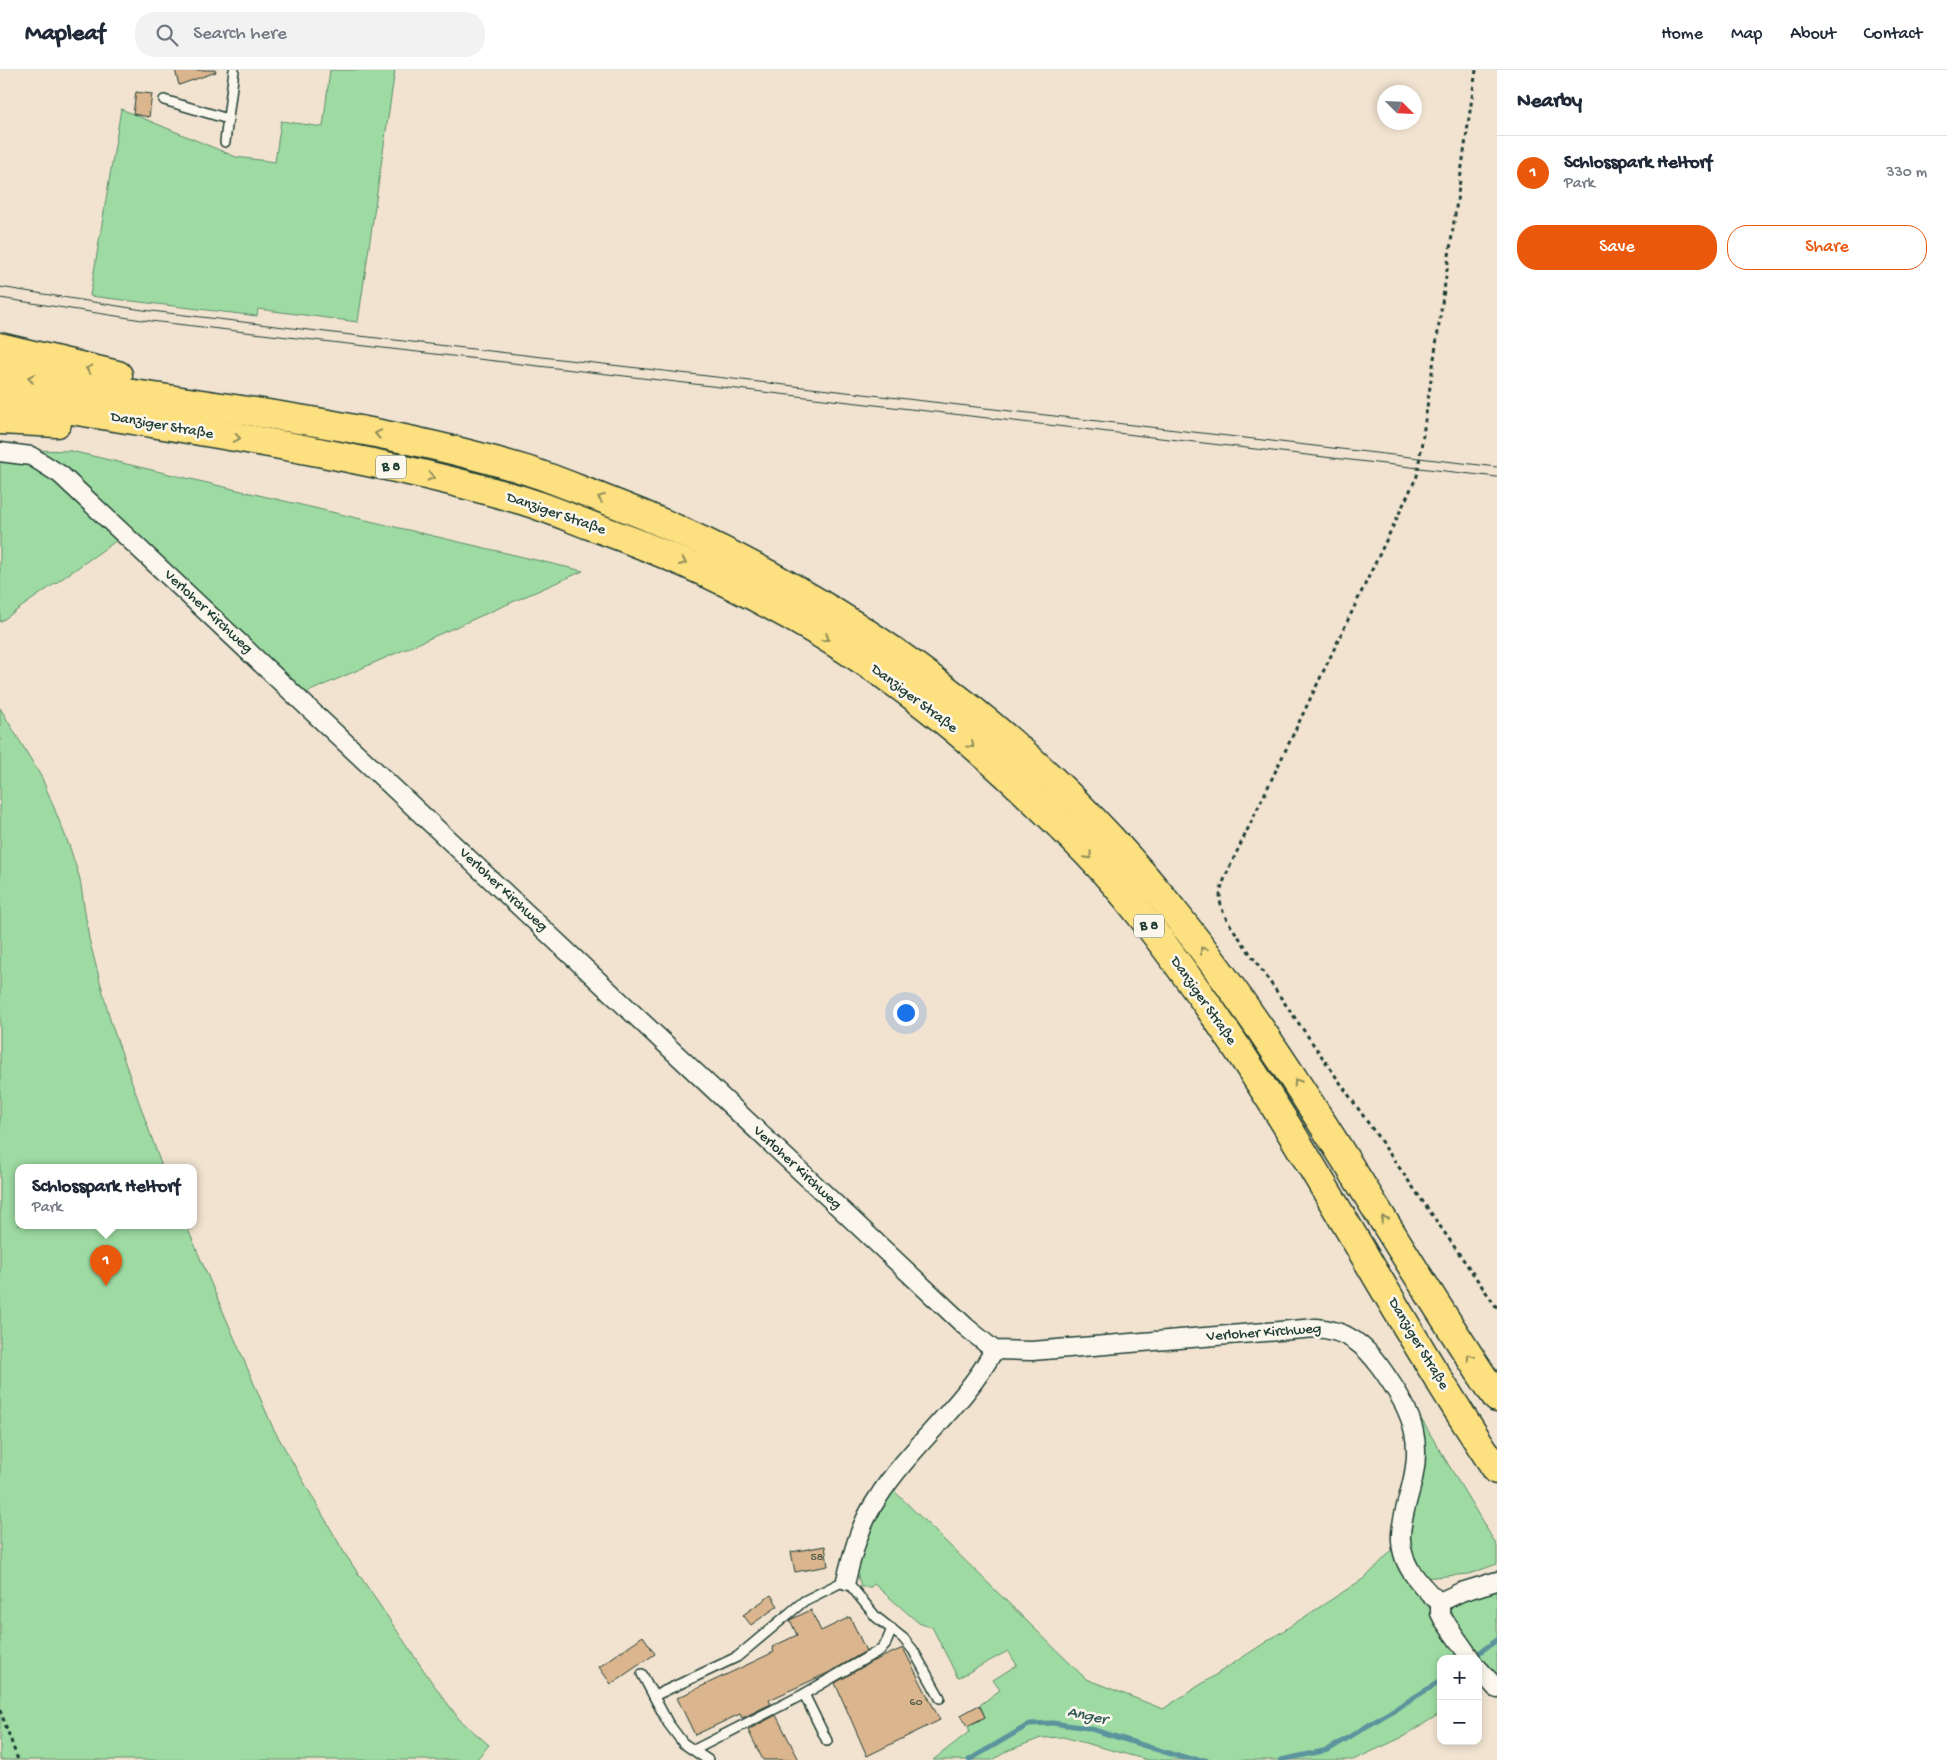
<!DOCTYPE html>
<meta charset="utf-8">
<style>
body{margin:0;font-family:"Gochi Hand",sans-serif;background:#f2f2f3;color:#1f2937}
.controls{position:absolute;right:15px;bottom:15px;display:grid;overflow:hidden;border-radius:10px;box-shadow:0 2px 8px #0003}
.controls button{width:45px;height:45px;display:grid;place-items:center;padding:0;border:0;border-bottom:1px solid #e0e1e3;background:#fff;color:#1f2937;font:25px sans-serif}
.compass{position:absolute;left:1377px;top:15px;width:45px;height:45px;border-radius:50%;background:#fff;box-shadow:0 2px 8px #0003;rotate:114deg}
.you{position:absolute;left:905px;top:942px;width:18px;height:18px;margin:-12px;border:4px solid #fff;border-radius:50%;background:#1a73e8;box-shadow:0 0 0 8px #1a73e833}
.badge{display:grid;place-items:center;width:32px;height:32px;border-radius:50%;background:#ea580c;color:#fff;font-size:16px;font-weight:700}
.pin{position:absolute;translate:-50% -41px;filter:drop-shadow(0 1px 2px #0008)}
.pin::after{content:'';position:absolute;top:26px;width:18px;height:15px;background:inherit;clip-path:polygon(0 0,100% 0,50% 100%)}
.popup{position:absolute;left:15px;top:1094px;width:182px;height:65px;box-sizing:border-box;display:grid;place-content:center;border-radius:10px;background:#fff;filter:drop-shadow(0 1px 4px #0005);font-size:16px;white-space:nowrap;color:#747a83}
.popup b{font-size:19px;color:#1f2937}
.popup::after{content:'';position:absolute;left:50%;top:100%;margin-left:-10px;border:10px solid transparent;border-top-color:#fff}
.list{margin:0;padding:0;list-style:none}
h2{display:flex;justify-content:space-between;align-items:center;height:65px;margin:0;padding:0 20px;font-size:21px}
h2 small{font-size:16px;font-weight:400;color:#747a83}
.list li{display:grid;grid-template-columns:32px 1fr auto;gap:15px;align-items:center;box-sizing:border-box;height:75px;padding:0 20px;border-top:1px solid #e0e1e3}
.list b{display:block;font-size:19px;white-space:nowrap}
.list p{margin:0;font-size:16px;white-space:nowrap;color:#747a83}
.list em{font-size:16px;font-style:normal;color:#747a83}
.actions{display:flex;gap:10px;padding:15px 20px}
.actions a{flex:1;padding:11px 0;border:1px solid #ea580c;border-radius:20px;text-align:center;font-size:18px;color:#ea580c}
.actions .main{background:#ea580c;color:#fff}
.icon{flex:none;width:28px;height:28px;fill:none;stroke:currentColor;stroke-width:2;stroke-linecap:round;stroke-linejoin:round}
.map{position:relative;flex:none;width:1497px;height:1690px;overflow:hidden}
header{display:flex;align-items:center;gap:30px;box-sizing:border-box;height:70px;padding:0 25px;background:#fff;border-bottom:1px solid #e0e1e3}
header strong{font-size:24px}
nav{display:flex;gap:28px;margin-inline-start:auto;font-size:18px}
.search{width:350px;height:45px;background:#f2f2f3;display:flex;align-items:center;gap:12px;box-sizing:border-box;padding:0 18px;border-radius:20px;color:#747a83;font-size:19px}
main{display:flex}
aside{flex:1;background:#fff}
.map>svg:first-child{display:block}
</style>
<header>
<strong>Mapleaf</strong>
<div class="search"><svg class="icon" aria-label="search" viewBox="0 0 24 24"><circle cx="10" cy="10" r="6"/><path d="M15 15l6 6"/></svg>Search here</div>
<nav><a>Home</a><a>Map</a><a>About</a><a>Contact</a></nav>
</header>
<main>
<div class="map">
<svg width="1497" height="1690" viewBox="0 0 1497 1690">
<rect width="100%" height="100%" fill="#f1e3d0"/>
<filter id="ink" filterUnits="userSpaceOnUse"><feTurbulence type="fractalNoise" baseFrequency=".02" numOctaves="2"/><feDisplacementMap in="SourceGraphic" scale="10" xChannelSelector="R" yChannelSelector="G"/><feConvolveMatrix kernelMatrix="1 2 1 2 8 2 1 2 1" color-interpolation-filters="sRGB"/></filter>
<g filter="url(#ink)">
<!-- green -->
<g fill="#9edba2" stroke="#5e8c6b">
<polygon points="330,0 395,0 358,252 258,239 257,246 90,226 121,39 236,87 275,92 281,51 323,57"/>
<polygon points="34,380 71,381 583,501 301,625"/>
<polygon points="0,385 30,390 123,466 0,552"/>
<polygon points="0,638 42,708 69,775 80,809 89,869 111,953 162,1097 18,1097 18,1155 186,1155 273,1358 345,1484 431,1611 459,1649 489,1675 476,1690 0,1690"/>
<polygon points="1411,1332 1497,1476 1497,1494 1469,1504 1423,1508 1407,1487"/>
<polygon points="888,1415 1086,1609 1163,1639 1366,1507 1397,1475 1408,1504 1450,1570 1465,1589 1441,1589 1441,1643 1401,1668 1353,1690 1148,1690 1063,1667 1041,1668 1007,1681 993,1690 933,1690 970,1661 968,1657 985,1647 980,1635 1000,1620 993,1610 1017,1595 1008,1581 958,1608 932,1557 920,1554 874,1514 871,1517 861,1517 854,1491"/>
<polygon points="1497,1515 1497,1614 1447,1546 1452,1535"/>
</g>
<g fill="none" stroke-linecap="round" stroke-linejoin="round">
<!-- stream -->
<g stroke="#5b949d" stroke-width="5">
<polyline points="1473,1587 1497,1570"/>
<polyline points="969,1690 1030,1654 1052,1653 1088,1658 1184,1688 1206,1690"/>
<polyline points="1281,1690 1328,1680 1441,1611"/>
</g>
</g>
<!-- building -->
<g fill="#dbb58d" stroke="#1f3d34">
<polygon points="175,0 215,0 216,2 179,15"/>
<polygon points="136,22 152,24 149,47 133,44"/>
<polygon points="825,1476 828,1496 795,1502 791,1482"/>
<polygon points="771,1525 778,1536 751,1555 743,1545"/>
<polygon points="811,1540 821,1561 850,1547 866,1581 830,1602 769,1630 771,1634 742,1648 740,1644 695,1665 677,1628 774,1582 772,1577 797,1565 790,1550"/>
<polygon points="643,1566 655,1584 611,1614 599,1597"/>
<polygon points="903,1578 940,1650 867,1686 835,1613 871,1592"/>
<polygon points="979,1635 985,1647 967,1656 961,1645"/>
<polygon points="776,1645 799,1690 763,1690 748,1660"/>
</g>
<g fill="none" stroke-linecap="round" stroke-linejoin="round">
<!-- lane casing -->
<g stroke="#1f3d34" stroke-width="12">
<g id="lane">
<polyline points="164,30 228,49"/>
<polyline points="225,72 234,0"/>
<polyline points="642,1604 668,1653 683,1673 708,1690"/>
<polyline points="804,1624 827,1671"/>
<polyline points="654,1626 737,1587 804,1531 846,1510 876,1547 903,1568 913,1580 940,1628"/>
<polyline points="694,1680 804,1624 880,1580 886,1573 892,1559"/>
</g>
</g>
<!-- street casing -->
<g stroke="#1f3d34" stroke-width="21">
<g id="street">
<path d="M 0,382 L 31,386 L 61,405 L 966,1257 L 994,1280 L 1032,1281 L 1316,1258 C 1346,1260 1364,1274 1381,1298 C 1400,1325 1417,1350 1416,1384 C 1416,1429 1382,1466 1416,1508 C 1423,1517 1431,1526 1440,1532"/>
<path d="M 846,1510 C 853,1482 860,1454 877,1429 C 911,1375 964,1336 994,1280"/>
<polyline points="1440,1532 1440,1543 1443,1549 1471,1589"/>
<polyline points="1440,1532 1461,1522 1497,1511"/>
<polyline points="1478,1598 1497,1619"/>
</g>
</g>
<!-- highway casing -->
<g stroke="#1f3d34" stroke-width="31">
<g id="highway">
<polyline points="0,277 118,305"/>
<path d="M 0,303 C 177,334 357,348 529,401 C 554,409 577,419 601,428 C 826,513 1029,658 1178,847 C 1298,998 1389,1168 1497,1328"/>
<path d="M 0,328 C 173,358 349,380 518,429 C 543,436 568,447 592,456 C 690,491 785,538 871,596 C 949,649 1020,714 1086,782 C 1126,823 1162,872 1196,919 C 1307,1072 1391,1243 1497,1400"/>
<polyline points="0,350 57,353"/>
</g>
</g>
<!-- path -->
<g stroke="#1f3d34" stroke-width="3" stroke-dasharray="4 4" stroke-linecap="butt">
<path d="M 1476,0 L 1417,406 L 1232,792 C 1220,819 1213,829 1231,856 L 1497,1238"/>
<polyline points="0,1640 18,1690"/>
</g>
<!-- lane -->
<use href="#lane" stroke="#fbf7ec" stroke-width="9"/>
<!-- street -->
<use href="#street" stroke="#fbf7ec" stroke-width="18"/>
<!-- highway -->
<use href="#highway" stroke="#fde080" stroke-width="28"/>
<!-- tram -->
<g stroke="#1f3d34" stroke-width="1">
<polyline points="0,217 143,240 334,263 1497,397"/>
<polyline points="0,228 142,250 331,272 1497,407"/>
</g>
</g>
<!-- one-way arrows -->
<defs><path id="oneway-chevron" d="M-2-3.5L2.5 0L-2 3.5" fill="none" stroke-width="1.6" stroke-linecap="round" stroke-linejoin="round" transform="scale(1.25)"/></defs>
<g stroke="#8e8e5a">
<use href="#oneway-chevron" transform="translate(89 299) rotate(-167)"/>
<use href="#oneway-chevron" transform="translate(31 308) rotate(-170)"/>
<use href="#oneway-chevron" transform="translate(378 364) rotate(-169)"/>
<use href="#oneway-chevron" transform="translate(237 368) rotate(10)"/>
<use href="#oneway-chevron" transform="translate(431 407) rotate(14)"/>
<use href="#oneway-chevron" transform="translate(601 428) rotate(-159)"/>
<use href="#oneway-chevron" transform="translate(683 492) rotate(24)"/>
<use href="#oneway-chevron" transform="translate(826 568) rotate(32)"/>
<use href="#oneway-chevron" transform="translate(971 675) rotate(42)"/>
<use href="#oneway-chevron" transform="translate(1089 786) rotate(47)"/>
<use href="#oneway-chevron" transform="translate(1203 880) rotate(-127)"/>
<use href="#oneway-chevron" transform="translate(1297 1012) rotate(-123)"/>
<use href="#oneway-chevron" transform="translate(1384 1149) rotate(-122)"/>
<use href="#oneway-chevron" transform="translate(1470 1287) rotate(-122)"/>
</g>
</g>
<g text-anchor="middle" dominant-baseline="central" stroke-width="5" stroke-linejoin="round" paint-order="stroke">
<!-- number labels -->
<g font-size="12" fill="#4e5b4a">
<text x="817" y="1488">58</text>
<text x="916" y="1633">60</text>
</g>
<!-- shield labels -->
<g fill="#fbf7ec" stroke="#61756b" stroke-width="1">
<rect x="376" y="385.5" width="30" height="23" rx="4"/>
<rect x="1134" y="844.5" width="30" height="23" rx="4"/>
</g>
<g font-size="14" font-weight="bold" fill="#1f3d34">
<text x="391" y="397">B 8</text>
<text x="1149" y="856">B 8</text>
</g>
<!-- street labels -->
<g font-size="15" fill="#1f3d34" stroke="#fbf7ec">
<text transform="translate(162 356) rotate(10)">Danziger Straße</text>
<text transform="translate(556 444) rotate(19)">Danziger Straße</text>
<text transform="translate(208 542) rotate(43)">Verloher Kirchweg</text>
<text transform="translate(914 629) rotate(37)">Danziger Straße</text>
<text transform="translate(503 820) rotate(43)">Verloher Kirchweg</text>
<text transform="translate(1203 931) rotate(55)">Danziger Straße</text>
<text transform="translate(797 1098) rotate(43)">Verloher Kirchweg</text>
<text transform="translate(1264 1263) rotate(-4)">Verloher Kirchweg</text>
<text transform="translate(1418 1274) rotate(59)">Danziger Straße</text>
</g>
<!-- water labels -->
<g font-size="16" font-style="italic" fill="#335a57" stroke="#fbf7ec">
<text transform="translate(1087 1647) rotate(12)">Anger</text>
</g>
</g>
</svg>
<div class="controls">
<button>+</button>
<button>−</button>
</div>
<svg class="compass" viewBox="-18 -18 36 36"><path d="M0-13l5 13h-10z" fill="#e53935"/><path d="M0 13l5-13h-10z" fill="#747a83"/></svg>
<div class="you"></div>
<div class="pin badge" style="left:106px;top:1216px">1</div>
<div class="popup"><b>Schlosspark Heltorf</b>Park</div>
</div>
<aside>
<h2>Nearby<small></small></h2>
<ul class="list">
<li><span class="badge">1</span><div><b>Schlosspark Heltorf</b><p>Park</p></div><em>330 m</em></li>
</ul>
<div class="actions"><a class="main">Save</a><a>Share</a></div>
</aside>
</main>
